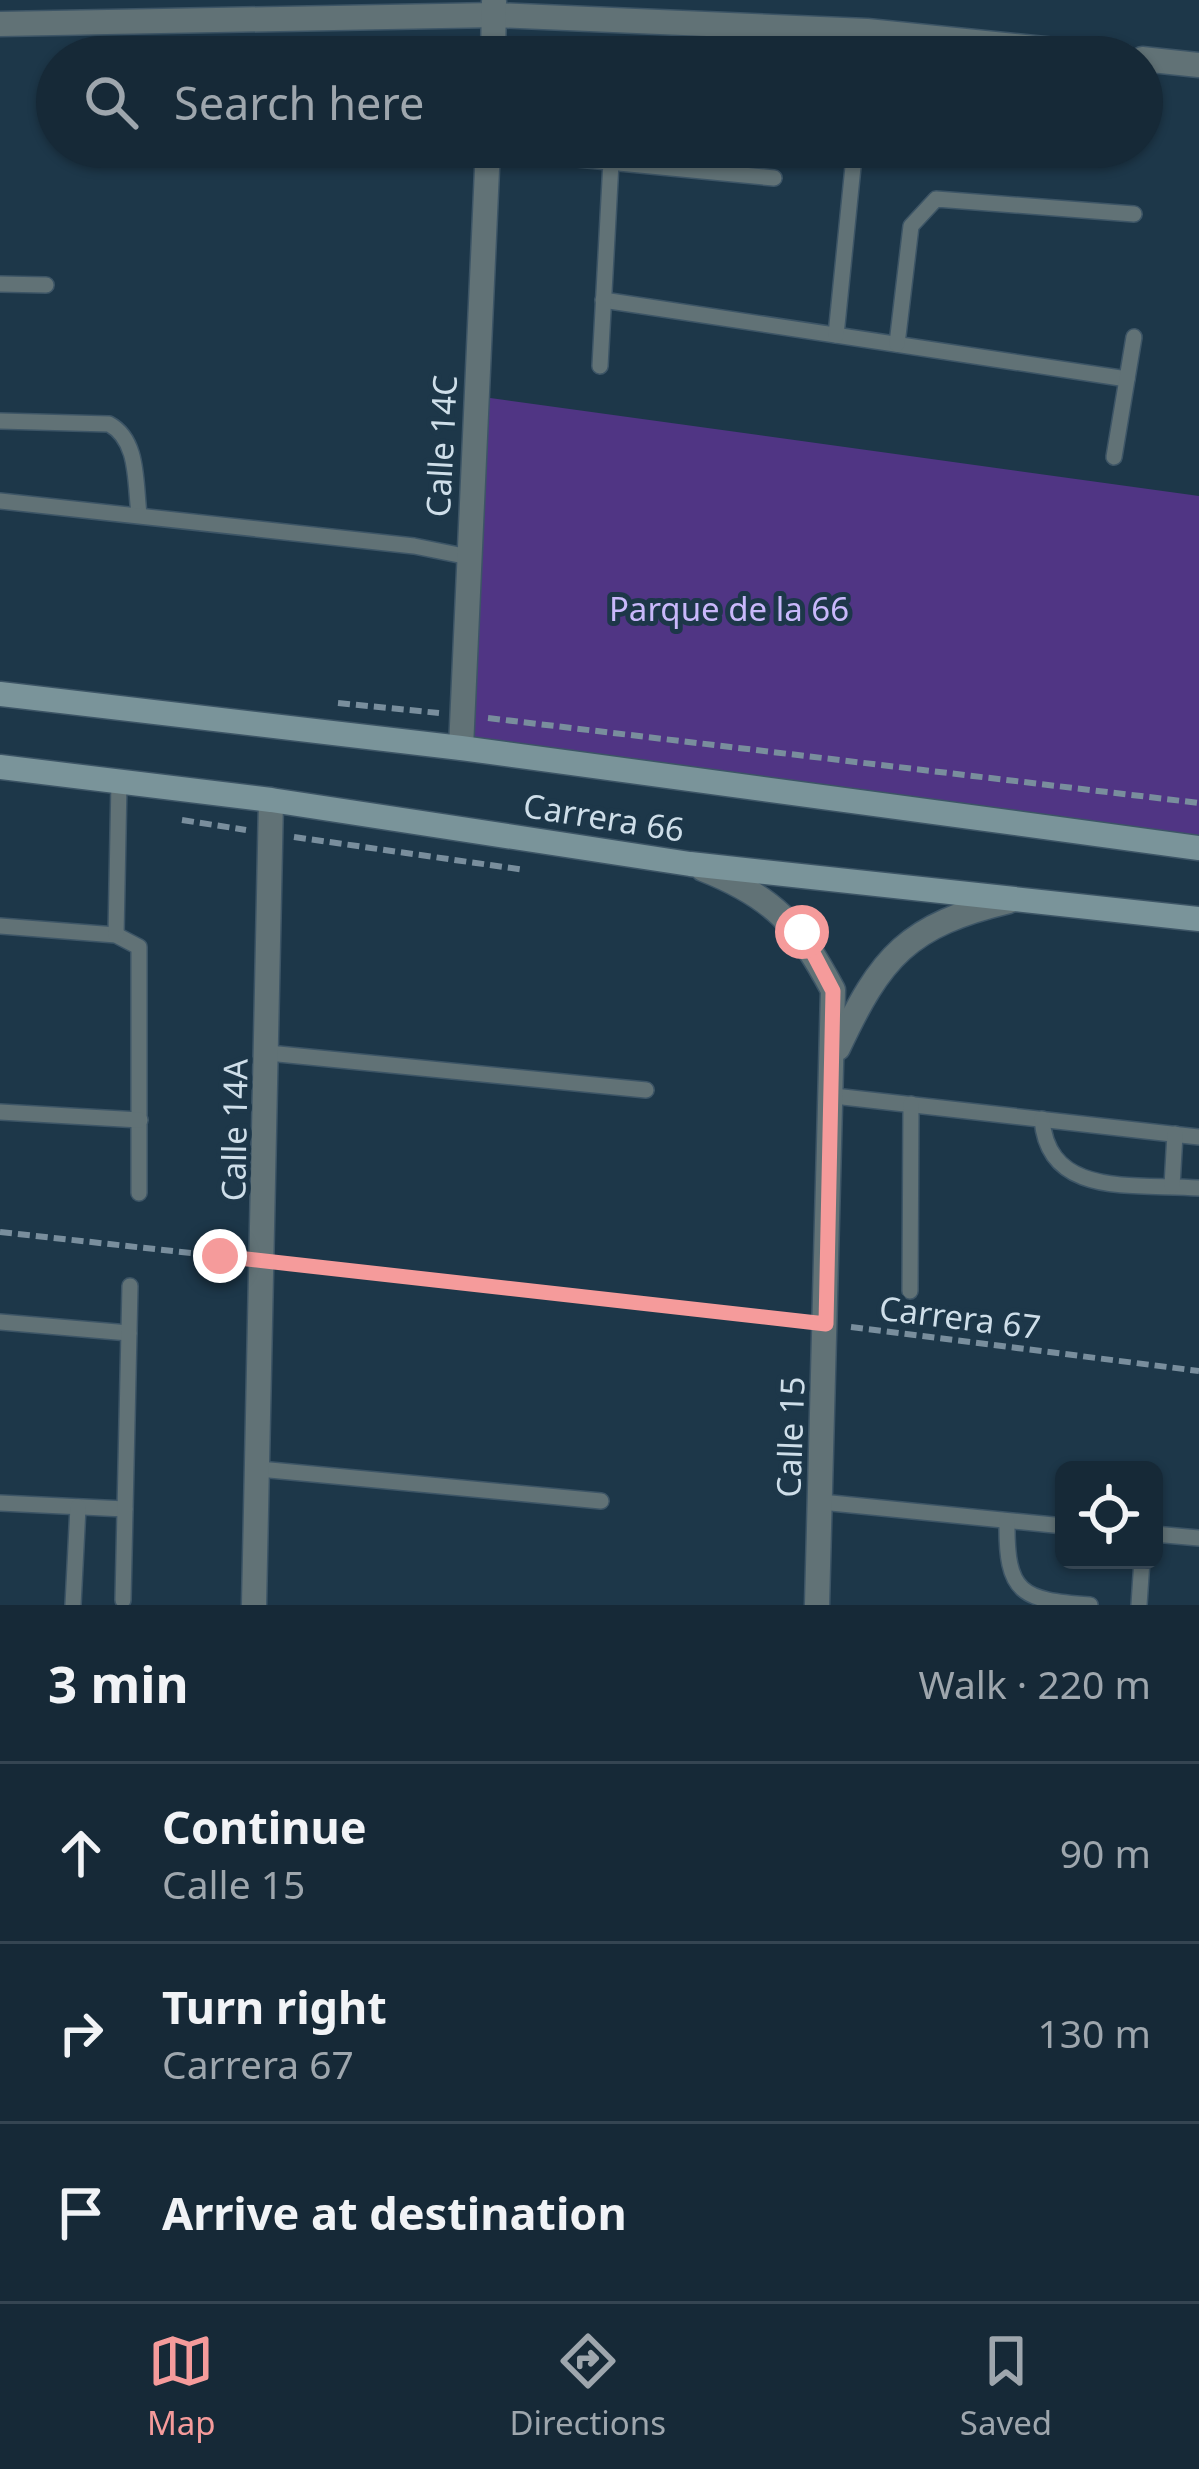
<!DOCTYPE html>
<meta charset="utf-8">
<style>
body{margin:0;font-family:"Noto Sans",sans-serif;background:#233542;color:#f1f3f6}
.controls{position:absolute;right:36px;bottom:36px;display:grid;overflow:hidden;border-radius:18px;box-shadow:0 3px 9px #0004}
.controls button{width:108px;height:108px;display:grid;place-items:center;padding:0;border:0;border-bottom:3px solid #354552;background:#162937;color:#f1f3f6;font:60px sans-serif}
.stop{position:absolute;width:36px;height:36px;margin:-27px;border:9px solid #f59b9b;border-radius:50%;background:#fff}
.stop.end{background:#f59b9b;border-color:#fff;box-shadow:0 3px 12px #0008}
.list{margin:0;padding:0;list-style:none}
h2{display:flex;justify-content:space-between;align-items:center;height:156px;margin:0;padding:0 48px;font-size:51px}
h2 small{font-size:39px;font-weight:400;color:#9ea6ad}
.list li{display:grid;grid-template-columns:78px 1fr auto;gap:36px;align-items:center;box-sizing:border-box;height:180px;padding:0 48px;border-top:3px solid #354552}
.list b{display:block;font-size:45px;white-space:nowrap}
.list p{margin:0;font-size:39px;white-space:nowrap;color:#9ea6ad}
.list em{font-size:39px;font-style:normal;color:#9ea6ad}
.icon{flex:none;width:66px;height:66px;fill:none;stroke:currentColor;stroke-width:2;stroke-linecap:round;stroke-linejoin:round}
.map{position:relative;flex:none;width:1199px;height:1605px;overflow:hidden}
.search{position:absolute;background:#162937;box-shadow:0 3px 9px #0004;left:36px;right:36px;top:36px;height:132px;display:flex;align-items:center;gap:30px;box-sizing:border-box;padding:0 42px;border-radius:66px;color:#9ea6ad;font-size:45px}
.sheet{height:696px;background:#162937}
nav{display:flex;justify-content:space-around;align-items:center;box-sizing:border-box;height:168px;border-top:3px solid #354552;background:#162937;font-size:33px;color:#9ea6ad}
nav a{display:grid;justify-items:center;gap:6px}
nav .on{color:#f59b9b}
.map>svg:first-child{display:block}
</style>
<div class="map">
<svg width="1199" height="1605" viewBox="0 0 1199 1605">
<rect width="100%" height="100%" fill="#1d3749"/>
<!-- green -->
<polygon fill="#503584" points="476,396 1199,496 1199,848 461,748"/>
<g fill="none" stroke-linecap="round" stroke-linejoin="round">
<!-- lane casing -->
<g stroke="#3d5566" stroke-width="18">
<g id="lane">
<polyline points="864,57 867,31"/>
<polyline points="536,155 774,178"/>
<polyline points="0,284 46,285"/>
<polyline points="603,300 1127,379"/>
<polyline points="836,335 855,147"/>
<polyline points="897,344 911,226 936,199 1134,214"/>
<polyline points="600,366 611,162"/>
<path d="M 0,421 L 109,424 C 139,440 135,483 139,514"/>
<polyline points="1114,457 1134,337"/>
<polyline points="0,501 414,546 469,557"/>
<polyline points="0,926 116,935 139,947 139,1193"/>
<polyline points="116,935 119,782"/>
<polyline points="268,1053 646,1090"/>
<polyline points="834,1096 1199,1137"/>
<polyline points="0,1112 140,1120"/>
<path d="M 1042,1119 C 1048,1199 1135,1183 1199,1188"/>
<polyline points="1172,1186 1175,1134"/>
<polyline points="910,1291 911,1104"/>
<polyline points="0,1322 129,1333"/>
<polyline points="259,1469 601,1501"/>
<polyline points="821,1502 1064,1526"/>
<polyline points="0,1503 125,1509"/>
<path d="M 1007,1521 C 1006,1594 1021,1600 1090,1605"/>
<polyline points="1154,1534 1199,1538"/>
<polyline points="123,1600 130,1286"/>
<polyline points="73,1605 78,1507"/>
<polyline points="1139,1605 1142,1560"/>
</g>
</g>
<!-- street casing -->
<g stroke="#3d5566" stroke-width="27">
<g id="street">
<polyline points="0,24 495,15 867,31 1124,57"/>
<polyline points="493,57 494,2"/>
<polyline points="1142,59 1199,65"/>
<polyline points="461,748 488,147"/>
<path d="M 703,869 C 774,897 798,925 833,990 L 817,1605"/>
<path d="M 838,1048 C 881,956 908,925 1009,901"/>
<polyline points="254,1605 271,800"/>
</g>
</g>
<!-- secondary casing -->
<g stroke="#3d5566" stroke-width="27">
<g id="secondary">
<polyline points="0,694 461,748 1199,848"/>
<polyline points="0,767 271,800 690,864 1199,919"/>
</g>
</g>
<!-- path -->
<g stroke="#798e9d" stroke-width="6" stroke-dasharray="12 6" stroke-linecap="butt">
<polyline points="338,703 439,713"/>
<polyline points="488,718 1199,803"/>
<polyline points="182,820 246,830"/>
<polyline points="294,837 525,870"/>
<polyline points="0,1232 236,1258"/>
<polyline points="285,1263 797,1321"/>
<polyline points="851,1327 1199,1371"/>
</g>
<!-- lane -->
<use href="#lane" stroke="#617276" stroke-width="15"/>
<!-- street -->
<use href="#street" stroke="#617276" stroke-width="24"/>
<!-- secondary -->
<use href="#secondary" stroke="#7a949a" stroke-width="24"/>
</g>
<g fill="none" stroke-linecap="round" stroke-linejoin="round">
<!-- route -->
<polyline stroke="#f59b9b" stroke-width="15" points="220,1256 826,1324 833,991 802,932"/>
</g>
<g text-anchor="middle" dominant-baseline="central" stroke-width="10" stroke-linejoin="round" paint-order="stroke">
<!-- street labels -->
<g font-size="33" fill="#cedee9" stroke="#1d3749">
<text transform="translate(441 446) rotate(-87)">Calle 14C</text>
<text transform="translate(604 817) rotate(9)">Carrera 66</text>
<text transform="translate(234 1130) rotate(-89)">Calle 14A</text>
<text transform="translate(960 1317) rotate(7)">Carrera 67</text>
<text transform="translate(790 1437) rotate(-88)">Calle 15</text>
</g>
<!-- park labels -->
<g font-size="33" fill="#c9b8fb" stroke="#1d3749">
<text x="729" y="608">Parque de la 66</text>
</g>
</g>
</svg>
<div class="controls">
<button><svg class="icon" aria-label="locate" viewBox="0 0 24 24"><circle cx="12" cy="12" r="6"/><path d="M12 2v4M12 18v4M2 12h4M18 12h4"/></svg></button>
</div>
<div class="stop" style="left:802px;top:932px"></div>
<div class="stop end" style="left:220px;top:1256px"></div>
<div class="search"><svg class="icon" aria-label="search" viewBox="0 0 24 24"><circle cx="10" cy="10" r="6"/><path d="M15 15l6 6"/></svg>Search here</div>
</div>
<section class="sheet">
<h2>3 min<small>Walk · 220 m</small></h2>
<ul class="list">
<li><svg class="icon" aria-label="ahead" viewBox="0 0 24 24"><path d="M12 20V5M6 11l6-6 6 6"/></svg><div><b>Continue</b><p>Calle 15</p></div><em>90 m</em></li>
<li><svg class="icon" aria-label="right" viewBox="0 0 24 24"><path d="M7 20v-9h11M14 6l5 5-5 5"/></svg><div><b>Turn right</b><p>Carrera 67</p></div><em>130 m</em></li>
<li><svg class="icon" aria-label="arrive" viewBox="0 0 24 24"><path d="M6 21V4h12l-3 4 3 4H6"/></svg><div><b>Arrive at destination</b></div></li>
</ul>
</section>
<nav>
<a class="on"><svg class="icon" aria-label="map" viewBox="0 0 24 24"><path d="M3 6l6-2 6 2 6-2v14l-6 2-6-2-6 2zM9 4v14M15 6v14"/></svg>Map</a>
<a><svg class="icon" aria-label="directions" viewBox="0 0 24 24"><path d="M12 3l9 9-9 9-9-9zM9 14v-3h6M13 9l2 2-2 2"/></svg>Directions</a>
<a><svg class="icon" aria-label="saved" viewBox="0 0 24 24"><path d="M7 4h10v16l-5-4-5 4z"/></svg>Saved</a>
</nav>
